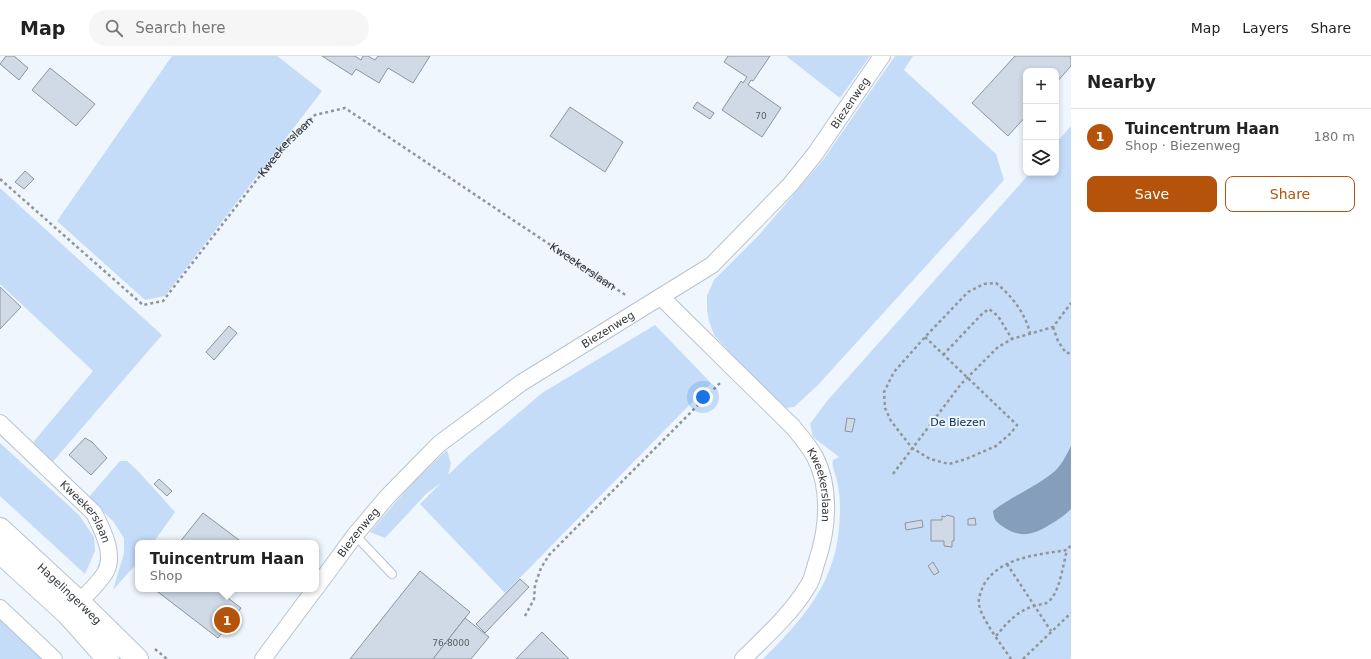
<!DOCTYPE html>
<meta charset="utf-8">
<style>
body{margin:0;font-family:"DejaVu Sans",sans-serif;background:#f6f6f6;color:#222}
.controls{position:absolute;right:12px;top:12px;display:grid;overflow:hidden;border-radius:8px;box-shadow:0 2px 6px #0003}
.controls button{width:36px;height:36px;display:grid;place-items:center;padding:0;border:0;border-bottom:1px solid #e0e0e0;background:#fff;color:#222;font:20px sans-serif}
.you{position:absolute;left:703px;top:341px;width:14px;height:14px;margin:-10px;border:3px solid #fff;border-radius:50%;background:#1a73e8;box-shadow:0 0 0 6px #1a73e833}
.badge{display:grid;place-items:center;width:26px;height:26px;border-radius:50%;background:#b45309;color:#fff;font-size:13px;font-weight:700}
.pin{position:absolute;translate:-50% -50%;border:2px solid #fff;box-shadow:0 1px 4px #0006}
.popup{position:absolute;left:135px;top:484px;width:184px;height:52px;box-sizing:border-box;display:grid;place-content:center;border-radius:8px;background:#fff;filter:drop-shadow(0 1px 3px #0005);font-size:13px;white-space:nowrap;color:#767676}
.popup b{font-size:15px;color:#222}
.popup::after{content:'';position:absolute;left:50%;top:100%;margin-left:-8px;border:8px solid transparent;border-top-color:#fff}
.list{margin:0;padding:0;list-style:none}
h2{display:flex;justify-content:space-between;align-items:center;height:52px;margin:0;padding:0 16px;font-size:17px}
h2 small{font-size:13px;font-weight:400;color:#767676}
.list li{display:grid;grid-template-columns:26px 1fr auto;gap:12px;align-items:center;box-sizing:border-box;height:56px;padding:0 16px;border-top:1px solid #e0e0e0}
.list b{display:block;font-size:15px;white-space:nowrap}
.list p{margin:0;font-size:13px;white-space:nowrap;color:#767676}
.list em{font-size:13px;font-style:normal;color:#767676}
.actions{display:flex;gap:8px;padding:12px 16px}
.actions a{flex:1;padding:9px 0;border:1px solid #b45309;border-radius:8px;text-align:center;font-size:14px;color:#b45309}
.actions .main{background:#b45309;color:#fff}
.icon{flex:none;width:22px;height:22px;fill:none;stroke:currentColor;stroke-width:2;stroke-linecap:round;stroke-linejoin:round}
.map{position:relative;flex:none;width:1071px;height:603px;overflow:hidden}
header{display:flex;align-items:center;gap:24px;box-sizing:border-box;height:56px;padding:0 20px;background:#fff;border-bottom:1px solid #e0e0e0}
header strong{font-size:19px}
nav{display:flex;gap:22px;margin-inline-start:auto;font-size:14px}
.search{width:280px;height:36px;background:#f6f6f6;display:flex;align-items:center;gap:10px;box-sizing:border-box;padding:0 14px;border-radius:22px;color:#767676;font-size:15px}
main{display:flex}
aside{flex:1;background:#fff}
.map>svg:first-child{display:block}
</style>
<header>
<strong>Map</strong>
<div class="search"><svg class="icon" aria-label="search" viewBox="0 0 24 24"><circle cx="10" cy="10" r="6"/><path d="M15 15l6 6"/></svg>Search here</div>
<nav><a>Map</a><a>Layers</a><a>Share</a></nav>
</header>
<main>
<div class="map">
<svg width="1071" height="603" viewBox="0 0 1071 603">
<rect width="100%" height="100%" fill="#eff6fd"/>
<!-- green -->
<g fill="#c5dcf8">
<polygon points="172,0 277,0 322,35 165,240 145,244 57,165"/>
<polygon points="786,0 870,0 840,42"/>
<polygon points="895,0 913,0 904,14 996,98 1004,124 818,329 794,351 786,352 768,337 714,279 709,265 707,254 707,240 714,224 759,179 823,104"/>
<path d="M 1071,70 L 1071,602 L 1070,603 L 763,603 C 788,578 816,549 829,515 C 837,496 840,473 840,452 C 840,443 839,434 837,425 C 836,418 831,411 833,404 L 839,401 L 813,381 L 810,368 L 827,345 L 1030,117 L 1056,117 L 1056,87 Z"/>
<polygon points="0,132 162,279 50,409 30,390 93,315 0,228"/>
<polygon points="655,269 711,327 505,537 420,448 441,427 427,437 385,482 370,476 414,425 447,394 451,408 448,419 469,399 542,337"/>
<polygon points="0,387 79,459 94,481 95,495 85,518 0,440"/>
<polygon points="120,405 127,405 137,414 175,456 153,487 138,487 138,506 113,534 124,497 124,482 113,465 88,442"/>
<polygon points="0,561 48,603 0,603"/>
</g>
<!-- water -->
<path fill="#859ebb" d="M 1071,390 L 1071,453 C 1065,459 1059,463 1051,468 C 1033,479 1020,483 1002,470 C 995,465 994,463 993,455 C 1013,439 1037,431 1056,414 C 1062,408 1067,398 1071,390 Z"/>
<!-- building -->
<g fill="#cfdae6" stroke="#8b95a0">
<polygon points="6,0 14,0 28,12 19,24 0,8"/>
<polygon points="322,0 355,0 361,4 363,0 368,0 375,4 378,0 430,0 413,27 388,12 379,27 356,13 352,19"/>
<polygon points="728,0 770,0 753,25 751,24 748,29 781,52 762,81 722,54 741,25 743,27 747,21 724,6"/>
<polygon points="1015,0 1071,0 1071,10 1056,27 1056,15 1026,15 1026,60 1008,80 972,47"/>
<polygon points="50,12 95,48 76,70 32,34"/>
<polygon points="697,46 714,57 710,63 693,52"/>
<polygon points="570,51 623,86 605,116 550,80"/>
<polygon points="25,115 34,123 24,133 15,126"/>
<polygon points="0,231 21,251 0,273"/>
<polygon points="229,270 237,277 214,304 206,296"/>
<polygon points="847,362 855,363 852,376 845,375"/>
<polygon points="85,382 92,386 107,402 91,419 69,399"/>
<polygon points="159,423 172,435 167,440 154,428"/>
<polygon points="203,457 243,487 179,487"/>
<polygon points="947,459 954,461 954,485 952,485 952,491 944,490 944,485 931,485 931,464 942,464 942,460 945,461"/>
<polygon points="975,462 976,469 968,469 968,463"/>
<polygon points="922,464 923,471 906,474 905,467"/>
<polygon points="933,506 939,516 934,519 928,510"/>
<polygon points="420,515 470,556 465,562 433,603 350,603"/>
<polygon points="520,523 529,531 485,577 476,568"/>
<polygon points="154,533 216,533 241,552 218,582"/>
<polygon points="465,562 489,581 471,603 433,603"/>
<polygon points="542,576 569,603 516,603"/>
</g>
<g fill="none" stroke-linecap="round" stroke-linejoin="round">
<!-- lane casing -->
<g stroke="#b9c3cf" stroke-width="10">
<polyline id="lane" points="355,479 392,518"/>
</g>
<!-- street casing -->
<g stroke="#b9c3cf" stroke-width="18">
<g id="street">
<path id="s2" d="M 661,241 L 793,371 C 801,381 809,390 815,401 C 831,432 828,472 817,505 C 814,513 813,523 808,530 C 791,558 766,580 743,603"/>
<path id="s3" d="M 0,367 L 94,457 C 102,473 116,499 105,517 C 96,531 82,542 72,554"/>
<path id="s4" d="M 316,532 L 355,479 L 387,441 L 439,388 L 521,327 L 712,209 L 790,129 L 815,98 L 882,0"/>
<polyline points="0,552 54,603"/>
<polyline points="263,603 315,533"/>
</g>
</g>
<!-- secondary casing -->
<g stroke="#b9c3cf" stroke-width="24">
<g id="secondary">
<path id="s5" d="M 0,473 L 79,546 L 137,603"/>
<polyline points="0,496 68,558 108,603"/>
</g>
</g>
<!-- path -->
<g stroke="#8f959b" stroke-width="2.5" stroke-dasharray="3 3" stroke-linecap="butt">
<path id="s1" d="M 0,123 L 143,249 L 163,245 L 283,90 L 315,59 L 345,52 L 627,240"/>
<polyline points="1053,271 1058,285 1066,297 1071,297"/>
<path d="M 925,281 L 1017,369 L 1011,377 L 996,390 L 966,403 L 949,408 L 930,403 L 912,392 L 891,365 L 885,352 L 884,336 L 894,316 L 925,281 L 968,236 L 984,228 L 996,227 C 1012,240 1025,257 1030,277"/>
<polyline points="943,299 983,257 989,253 998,260 1012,283"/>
<polyline points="893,418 961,328 998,291 1012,283 1053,271 1071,247"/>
<polyline points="1007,508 1051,575"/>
<polyline points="525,560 534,543 535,529 541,512 549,499 722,325"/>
<path d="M 996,580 C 1007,567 1017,555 1034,550 C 1039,548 1044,549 1048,546 C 1060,537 1063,508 1067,494"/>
<polyline points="155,593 167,603"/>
<path d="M 1011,603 C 1003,591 980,561 979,548 C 978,542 981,536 983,530 C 999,501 1037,499 1067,494 L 1071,489"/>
<polyline points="1023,603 1071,557"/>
</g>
<!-- lane -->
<use href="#lane" stroke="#fff" stroke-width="8"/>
<!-- street -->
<use href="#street" stroke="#fff" stroke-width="16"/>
<!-- secondary -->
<use href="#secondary" stroke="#fff" stroke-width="22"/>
</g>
<g text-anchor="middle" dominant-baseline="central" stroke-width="4" stroke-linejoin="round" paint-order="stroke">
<!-- number labels -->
<g font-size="9" fill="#596066">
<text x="761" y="60">70</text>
<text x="451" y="587">76-8000</text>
</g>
<!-- street labels -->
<g font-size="11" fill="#32373b" stroke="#eff6fd">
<text stroke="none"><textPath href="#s4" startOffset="730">Biezenweg</textPath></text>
<text stroke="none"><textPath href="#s1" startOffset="408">Kweekerslaan</textPath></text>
<text stroke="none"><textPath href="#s1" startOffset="768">Kweekerslaan</textPath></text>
<text stroke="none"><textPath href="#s4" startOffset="394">Biezenweg</textPath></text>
<text stroke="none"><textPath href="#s2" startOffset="251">Kweekerslaan</textPath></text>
<text stroke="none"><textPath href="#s3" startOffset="124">Kweekerslaan</textPath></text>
<text stroke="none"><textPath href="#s4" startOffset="70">Biezenweg</textPath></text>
<text stroke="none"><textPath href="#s5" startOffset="95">Hagelingerweg</textPath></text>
</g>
<!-- park labels -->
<g font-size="11" fill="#042a50" stroke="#eff6fd">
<text x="958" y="366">De Biezen</text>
</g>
</g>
</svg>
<div class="controls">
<button>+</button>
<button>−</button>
<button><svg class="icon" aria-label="layers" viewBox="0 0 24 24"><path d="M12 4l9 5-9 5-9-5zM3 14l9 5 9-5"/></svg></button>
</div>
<div class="you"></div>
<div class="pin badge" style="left:227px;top:564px">1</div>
<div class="popup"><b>Tuincentrum Haan</b>Shop</div>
</div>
<aside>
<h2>Nearby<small></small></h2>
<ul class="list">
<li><span class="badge">1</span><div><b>Tuincentrum Haan</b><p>Shop · Biezenweg</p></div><em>180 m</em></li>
</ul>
<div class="actions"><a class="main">Save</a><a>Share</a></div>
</aside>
</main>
